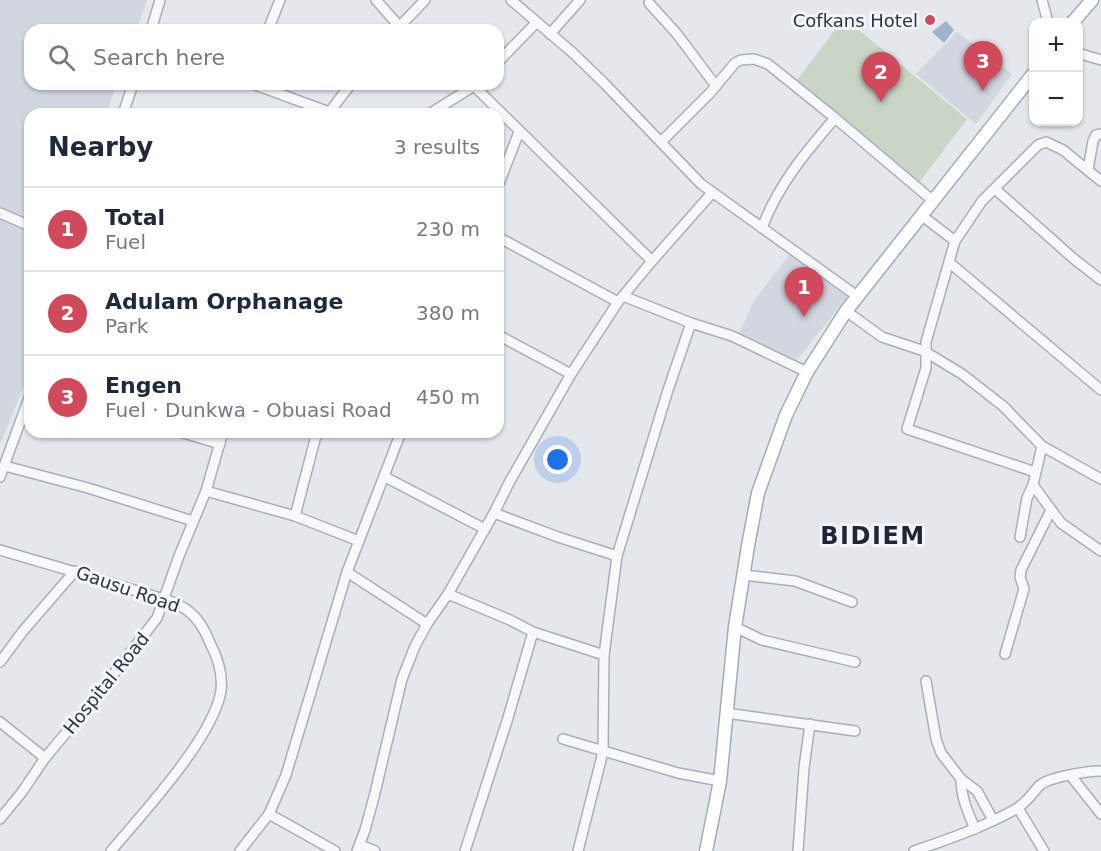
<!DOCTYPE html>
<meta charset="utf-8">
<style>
body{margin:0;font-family:"DejaVu Sans",sans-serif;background:#f6f6f7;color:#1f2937}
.controls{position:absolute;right:18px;top:18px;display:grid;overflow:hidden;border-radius:12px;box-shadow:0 2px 4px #0004}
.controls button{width:54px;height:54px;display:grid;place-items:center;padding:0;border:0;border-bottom:2px solid #e0e1e3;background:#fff;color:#1f2937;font:30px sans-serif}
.you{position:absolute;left:558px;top:460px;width:21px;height:21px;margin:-15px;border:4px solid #fff;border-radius:50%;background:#1a73e8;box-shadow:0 0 0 9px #1a73e833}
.badge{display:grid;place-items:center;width:39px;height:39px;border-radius:50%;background:#d1495b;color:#fff;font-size:20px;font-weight:700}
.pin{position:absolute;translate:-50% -50px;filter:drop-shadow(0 2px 3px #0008)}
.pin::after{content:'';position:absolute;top:32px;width:21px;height:18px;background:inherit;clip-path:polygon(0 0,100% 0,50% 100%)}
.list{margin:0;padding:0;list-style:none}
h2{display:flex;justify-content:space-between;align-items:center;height:78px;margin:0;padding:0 24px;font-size:26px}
h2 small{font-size:20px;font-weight:400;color:#747a83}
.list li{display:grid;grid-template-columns:39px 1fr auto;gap:18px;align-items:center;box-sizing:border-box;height:84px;padding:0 24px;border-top:2px solid #e0e1e3}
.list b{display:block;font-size:22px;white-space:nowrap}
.list p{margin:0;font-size:20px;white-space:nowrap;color:#747a83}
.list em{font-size:20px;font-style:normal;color:#747a83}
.icon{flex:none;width:33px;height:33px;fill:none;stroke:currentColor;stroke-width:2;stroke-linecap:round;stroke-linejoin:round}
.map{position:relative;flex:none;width:1101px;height:851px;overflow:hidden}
.search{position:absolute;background:#fff;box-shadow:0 2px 4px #0004;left:24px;top:24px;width:480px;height:66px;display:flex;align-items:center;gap:15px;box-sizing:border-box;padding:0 21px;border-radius:18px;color:#747a83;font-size:22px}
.panel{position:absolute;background:#fff;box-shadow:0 2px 4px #0004;left:24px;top:108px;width:480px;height:330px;border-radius:18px}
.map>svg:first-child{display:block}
</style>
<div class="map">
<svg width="1101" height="851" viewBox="0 0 1101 851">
<rect width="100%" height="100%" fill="#e4e7ec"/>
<!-- built -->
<g fill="#d2d6de">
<polygon points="0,0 147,0 136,30 30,30 30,84 117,84 106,114 30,114 30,371 0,445"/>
<polygon points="957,32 1012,74 976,124 916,74"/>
<polygon points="790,254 848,296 797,360 739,334 753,302"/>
</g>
<!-- green -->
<polygon fill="#c9d6c5" points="844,18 967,119 918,184 794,84"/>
<!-- water -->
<polygon fill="#9fb4cc" points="946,21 954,30 944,43 932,32"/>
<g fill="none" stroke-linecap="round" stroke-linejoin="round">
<!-- minor casing -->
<g stroke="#a9aeb7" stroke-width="12">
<g id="minor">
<polyline points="376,0 399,26"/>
<polyline points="511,0 573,53 604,83 701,184 857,296"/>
<polyline points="1042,0 1048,22"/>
<polyline points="649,3 677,34 716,86"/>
<polyline points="151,30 160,0"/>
<polyline points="268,30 280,0"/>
<polyline points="396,30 425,0"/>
<polyline points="550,34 580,0"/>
<polyline points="1078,53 1101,60"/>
<polyline points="498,62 536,23"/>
<polyline points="253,84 329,112"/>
<polyline points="476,84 474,86 652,261 712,193"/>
<polyline points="123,114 133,84"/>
<polyline points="328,114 351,84"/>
<polyline points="429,114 474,86"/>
<polyline points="661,142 710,93 735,63 741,60 754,59 768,64 835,118"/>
<polyline points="1088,170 1093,141 1096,135 1101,134"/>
<polyline points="498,186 519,132"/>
<polyline points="995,189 1074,259 1101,280"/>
<polyline points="0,213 30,226"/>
<polyline points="921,215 955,241"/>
<path d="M 762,228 C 778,185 805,153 835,118 L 932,200"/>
<polyline points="498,237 618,302"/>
<polyline points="950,263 1101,390"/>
<polyline points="623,296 691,323 732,336 807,372"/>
<polyline points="846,311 882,337 924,351 962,374 1003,406 1042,446 1101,479"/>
<polyline points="498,335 571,374"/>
<polyline points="180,432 220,444"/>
<polyline points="401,432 347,572 427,624"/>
<polyline points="1042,446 1033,485 1061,523 1101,551"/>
<polyline points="5,466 88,488 193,521"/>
<polyline points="1035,472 907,429 926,368 926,342 955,241 982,201 1038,145 1046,142 1063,150 1101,181"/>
<polyline points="0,477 30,395"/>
<polyline points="385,477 485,529"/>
<polyline points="206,491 295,516 359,541"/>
<polyline points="494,513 558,537 617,556"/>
<polyline points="295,516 317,432"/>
<polyline points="1020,537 1027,498 1033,485"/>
<path d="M 0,550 C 47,564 93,577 140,592 C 155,597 173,600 187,610 C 198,618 205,630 210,643 C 218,658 223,673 221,691 C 213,738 143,813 111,851"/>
<polyline points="744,575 795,581 852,602"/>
<polyline points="448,594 510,620 533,632 604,655"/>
<polyline points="735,627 762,640 855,662"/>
<polyline points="1005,654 1024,589 1020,577 1021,570 1051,510"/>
<polyline points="0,662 23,631 75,571"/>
<polyline points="926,681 936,739 941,753 961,779 977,791 993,820"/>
<polyline points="726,713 855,731"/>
<polyline points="0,722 45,758"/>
<polyline points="563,739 678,773 720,781"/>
<polyline points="1071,776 1101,814"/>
<path d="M 961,779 C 961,798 968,812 975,829"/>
<polyline points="1018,808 1044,851"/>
<polyline points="269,814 335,851"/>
<polyline points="0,819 22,792 45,758 95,698 157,618 179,556 206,491 223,432"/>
<polyline points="360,845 375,851"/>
<polyline points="240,851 269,814 286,775 347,572"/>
<polyline points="357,851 365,830 374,797 402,679 415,646 427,624 448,594 494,513 510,481 571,374 618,302 652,261"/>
<polyline points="465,851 507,721 533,632"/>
<polyline points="578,851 603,752 604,655 617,556 668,390 691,323"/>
<polyline points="798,851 804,768 810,724"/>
<path d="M 914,851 C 949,839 984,827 1016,809 C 1026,803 1032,794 1039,786 C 1048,777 1088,771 1101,771"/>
</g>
</g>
<!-- major casing -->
<g stroke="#a3abb8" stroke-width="15">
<g id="major">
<polyline points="1073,22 1092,0"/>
<polyline points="706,851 720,781 735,627 748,546 758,493 786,415 807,372 846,311 1034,73"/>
</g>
</g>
<!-- minor -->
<use href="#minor" stroke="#f7f8fa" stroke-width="9"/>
<!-- major -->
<use href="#major" stroke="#fff" stroke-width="12"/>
</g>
<!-- markers -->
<circle fill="#d1495b" stroke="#f4f6f9" stroke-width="2" cx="930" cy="20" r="6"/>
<g text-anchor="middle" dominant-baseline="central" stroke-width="6" stroke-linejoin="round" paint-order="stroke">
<!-- poi labels -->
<g font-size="18" fill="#2b3445" stroke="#f4f6f9" text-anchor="end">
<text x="918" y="20">Cofkans Hotel</text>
</g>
<!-- street labels -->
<g font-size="18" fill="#2b3445" stroke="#f4f6f9">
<text transform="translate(128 589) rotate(19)">Gausu Road</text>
<text transform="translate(106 683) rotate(-51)">Hospital Road</text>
</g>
<!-- district labels -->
<g font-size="24" font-weight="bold" letter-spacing="1.5" fill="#1d2536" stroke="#f4f6f9">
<text x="873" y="536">BIDIEM</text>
</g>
</g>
</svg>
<div class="controls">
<button>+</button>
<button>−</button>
</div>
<div class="you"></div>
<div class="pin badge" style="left:804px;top:317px">1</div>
<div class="pin badge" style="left:881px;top:102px">2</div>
<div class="pin badge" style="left:983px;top:91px">3</div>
<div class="search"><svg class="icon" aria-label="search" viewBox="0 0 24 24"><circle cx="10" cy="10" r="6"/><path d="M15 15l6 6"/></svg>Search here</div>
<section class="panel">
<h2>Nearby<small>3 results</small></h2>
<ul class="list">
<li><span class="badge">1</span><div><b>Total</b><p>Fuel</p></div><em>230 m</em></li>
<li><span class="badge">2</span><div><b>Adulam Orphanage</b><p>Park</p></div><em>380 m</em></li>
<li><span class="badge">3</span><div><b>Engen</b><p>Fuel · Dunkwa - Obuasi Road</p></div><em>450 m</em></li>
</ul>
</section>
</div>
